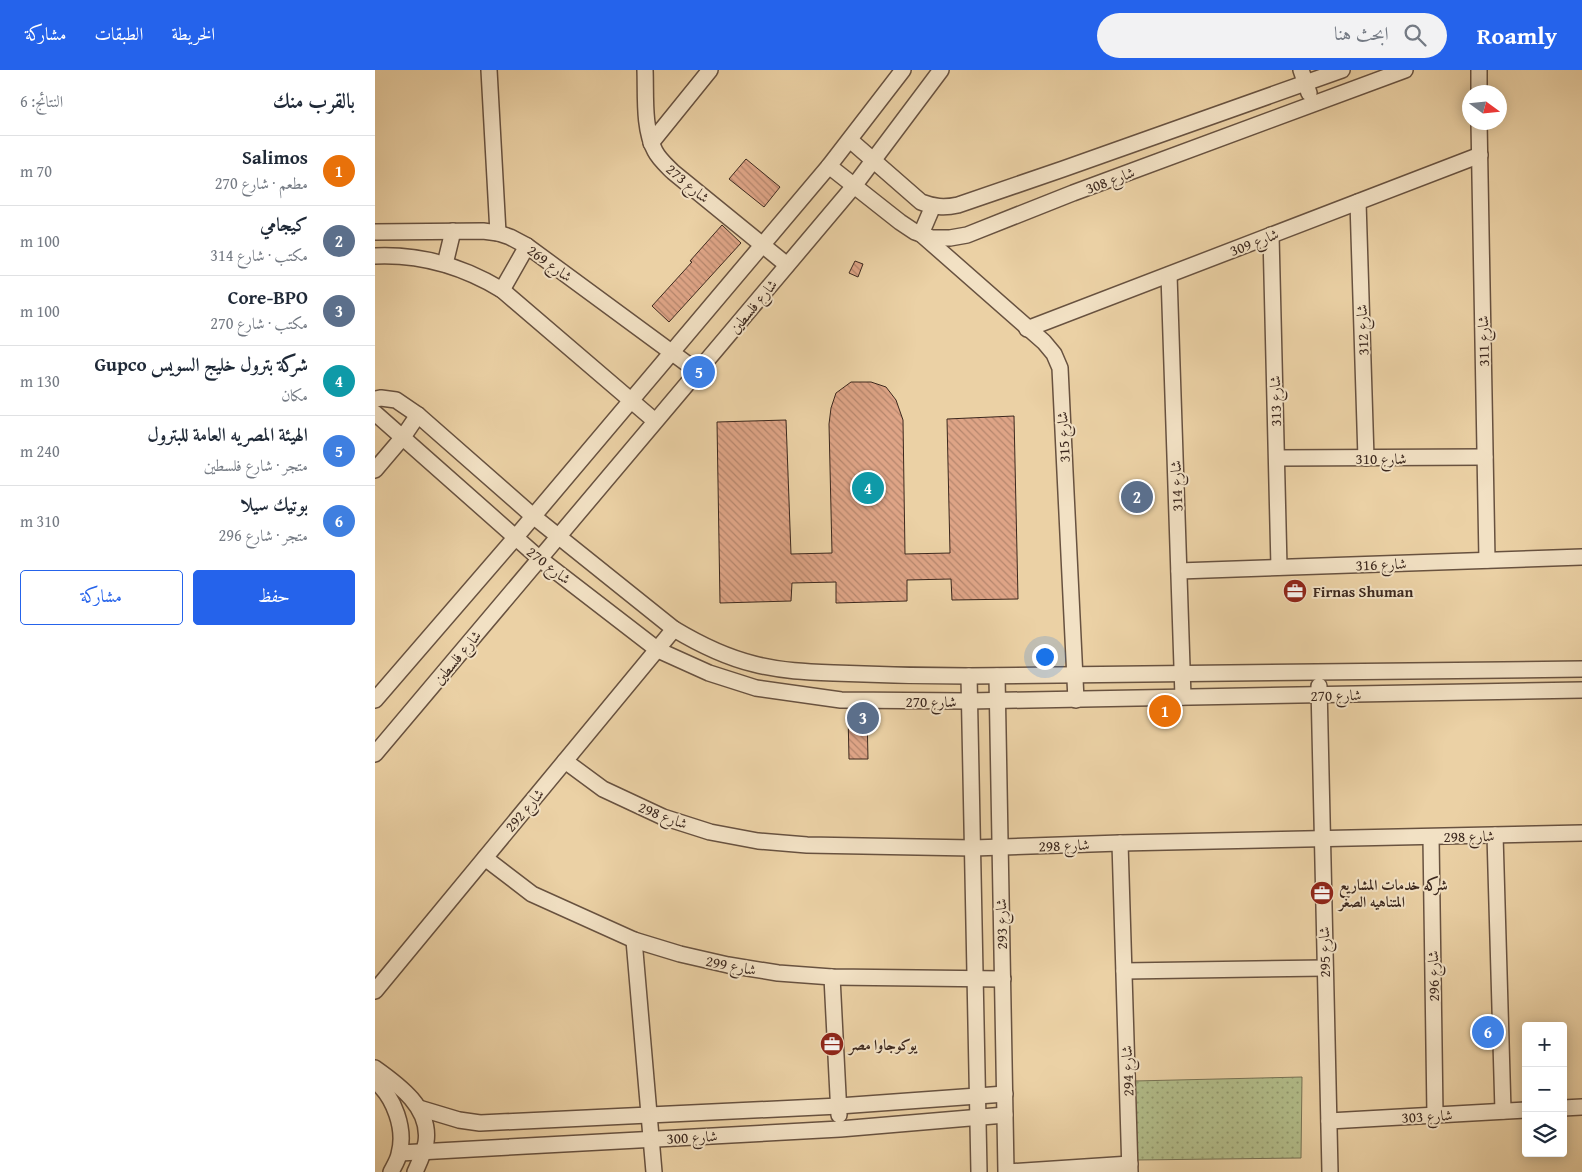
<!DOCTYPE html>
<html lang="ar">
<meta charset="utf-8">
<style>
body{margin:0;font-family:"Gentium Book Plus",Amiri,serif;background:#f2f2f3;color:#1f2937;direction:rtl}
.controls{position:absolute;right:15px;bottom:15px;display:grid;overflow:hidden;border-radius:5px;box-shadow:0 2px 12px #0003}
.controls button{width:45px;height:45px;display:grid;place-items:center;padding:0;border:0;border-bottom:1px solid #e0e1e3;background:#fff;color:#1f2937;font:25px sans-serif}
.compass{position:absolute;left:1087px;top:15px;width:45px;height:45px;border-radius:50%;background:#fff;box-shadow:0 2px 12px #0003;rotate:105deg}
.you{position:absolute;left:669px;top:586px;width:18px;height:18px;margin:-12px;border:4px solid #fff;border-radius:50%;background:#1a73e8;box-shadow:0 0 0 8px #1a73e833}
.badge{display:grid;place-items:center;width:32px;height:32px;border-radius:50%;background:#2563eb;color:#fff;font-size:16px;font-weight:700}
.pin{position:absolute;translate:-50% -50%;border:2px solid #fff;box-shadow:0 1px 5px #0006}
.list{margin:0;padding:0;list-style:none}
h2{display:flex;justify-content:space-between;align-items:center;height:65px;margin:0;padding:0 20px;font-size:21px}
h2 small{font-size:16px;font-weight:400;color:#747a83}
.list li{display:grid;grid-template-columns:32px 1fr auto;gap:15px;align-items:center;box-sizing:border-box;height:70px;padding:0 20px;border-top:1px solid #e0e1e3}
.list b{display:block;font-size:19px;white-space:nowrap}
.list p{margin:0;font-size:16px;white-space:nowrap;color:#747a83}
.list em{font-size:16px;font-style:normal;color:#747a83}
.actions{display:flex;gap:10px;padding:15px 20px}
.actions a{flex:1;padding:11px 0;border:1px solid #2563eb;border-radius:5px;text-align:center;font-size:18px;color:#2563eb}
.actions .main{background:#2563eb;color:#fff}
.icon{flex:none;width:28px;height:28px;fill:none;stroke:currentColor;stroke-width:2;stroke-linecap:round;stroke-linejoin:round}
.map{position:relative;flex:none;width:1207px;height:1102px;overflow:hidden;direction:ltr}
header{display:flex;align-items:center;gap:30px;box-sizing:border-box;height:70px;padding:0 25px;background:#2563eb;color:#fff}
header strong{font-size:24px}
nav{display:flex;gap:28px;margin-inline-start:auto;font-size:18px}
.search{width:350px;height:45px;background:#f2f2f3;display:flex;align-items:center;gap:12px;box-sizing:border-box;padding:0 18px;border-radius:28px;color:#747a83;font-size:19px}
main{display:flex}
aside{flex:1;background:#fff}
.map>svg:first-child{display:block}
</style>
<header>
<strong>Roamly</strong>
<div class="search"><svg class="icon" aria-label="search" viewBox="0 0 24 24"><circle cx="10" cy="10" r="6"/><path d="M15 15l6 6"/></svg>ابحث هنا</div>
<nav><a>الخريطة</a><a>الطبقات</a><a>مشاركة</a></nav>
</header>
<main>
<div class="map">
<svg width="1207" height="1102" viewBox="0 0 1207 1102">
<defs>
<pattern id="grass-dots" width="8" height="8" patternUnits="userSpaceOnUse" patternTransform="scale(1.25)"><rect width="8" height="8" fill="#b2bd8a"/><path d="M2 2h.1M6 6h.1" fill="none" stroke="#929a70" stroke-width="1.8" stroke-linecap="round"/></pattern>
<pattern id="building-back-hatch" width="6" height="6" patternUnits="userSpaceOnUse" patternTransform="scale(1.25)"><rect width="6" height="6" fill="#dea486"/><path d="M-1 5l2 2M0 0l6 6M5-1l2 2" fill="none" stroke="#b5866d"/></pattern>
</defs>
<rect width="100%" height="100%" fill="#ebd1a5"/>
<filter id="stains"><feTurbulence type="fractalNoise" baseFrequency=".004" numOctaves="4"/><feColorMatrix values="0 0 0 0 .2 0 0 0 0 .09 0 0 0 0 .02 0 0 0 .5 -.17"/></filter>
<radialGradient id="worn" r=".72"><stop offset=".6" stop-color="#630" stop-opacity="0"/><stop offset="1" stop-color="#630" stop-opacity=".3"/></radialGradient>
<!-- grass -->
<polygon fill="url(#grass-dots)" stroke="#777254" points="927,1007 926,1088 760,1090 759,1011"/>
<!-- building -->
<g fill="url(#building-back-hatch)" stroke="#3c281e">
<polygon points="371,89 405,117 389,137 354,109"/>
<polygon points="347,155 366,173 294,252 277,236 317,192 315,191"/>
<polygon points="480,191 488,194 483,207 474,203"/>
<polygon points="476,312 496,312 511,317 521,330 528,350 530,484 575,483 572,349 639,346 643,529 577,530 576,509 532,510 532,531 461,533 461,512 417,513 416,531 345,533 342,352 411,350 416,484 457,483 454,354 456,338 461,323"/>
<polygon points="473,643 492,643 493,689 474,689"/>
</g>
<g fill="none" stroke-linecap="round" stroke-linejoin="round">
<!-- minor casing -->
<g stroke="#685240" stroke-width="18">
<g id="minor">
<polyline points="114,0 123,163"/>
<path d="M 270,0 C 271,24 268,59 280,81 C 284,89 291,95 298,102 L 412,195"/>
<polyline points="926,0 934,23"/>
<polyline points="1104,0 1104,22"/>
<polyline points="1104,52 1112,490"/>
<path d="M 475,70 L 546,132 C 559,137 569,138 583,135 L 688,99 L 967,0"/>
<polyline points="276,73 335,0"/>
<polyline points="454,96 525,152 540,162 557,168 575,168 592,165 698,123 1030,0"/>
<polyline points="983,132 991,388"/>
<polyline points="558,136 546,164 669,272 679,284 685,298 701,630"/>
<polyline points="0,162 108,161 123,163 135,167 152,176 322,301"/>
<polyline points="896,165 904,497"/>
<path d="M 0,186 C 45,184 89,197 127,220 L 280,351"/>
<polyline points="70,194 78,161"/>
<polyline points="794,205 808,627"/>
<polyline points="127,220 152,176"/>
<polyline points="652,259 1105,85"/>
<path d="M 0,329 L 6,328 L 21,330 L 43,345 L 158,446 L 299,559 C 324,574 350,587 379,594 C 406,601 433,602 459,603 C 504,605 549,606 594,606 L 1207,599"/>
<polyline points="0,343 165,489 283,580 334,603 381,618 466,630 594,631 1207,620"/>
<polyline points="902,388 1110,387"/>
<polyline points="0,400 28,367 43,345"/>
<polyline points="804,501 1207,487"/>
<polyline points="594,606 604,1102"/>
<polyline points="622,606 631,1102"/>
<polyline points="944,616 955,1102"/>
<polyline points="0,630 140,468 454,96 528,0"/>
<polyline points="0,684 479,116 566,0"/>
<polyline points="190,691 228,719 288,747 335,762 383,771 432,775 598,778 745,773 1207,763"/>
<polyline points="1120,765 1128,1041"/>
<polyline points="1056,767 1060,1045"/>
<polyline points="745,773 755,1102"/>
<polyline points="110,788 157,824 259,870 305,884 353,895 403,903 457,907 628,909"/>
<polyline points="259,870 279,1102"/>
<polyline points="749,901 950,898"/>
<polyline points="457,907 464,1045"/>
<polyline points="0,921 299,559"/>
<path d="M 0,998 C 24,1015 56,1038 51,1072 C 49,1083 44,1093 40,1102"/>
<path d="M 0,1011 C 19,1027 31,1059 24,1084 C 23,1090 19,1096 16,1102"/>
<polyline points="44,1038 84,1050 105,1053 464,1036 630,1024"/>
<polyline points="1188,1038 1207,1037"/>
<polyline points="954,1051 1151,1040"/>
<polyline points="25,1083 465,1059 630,1045"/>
<polyline points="632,1102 755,1094"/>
</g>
</g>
<!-- minor -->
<use href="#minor" stroke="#f2e1c4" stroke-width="15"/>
</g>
<!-- icons -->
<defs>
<g id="office-disc" transform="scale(1.25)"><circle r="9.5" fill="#8f2418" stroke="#f2e1c4"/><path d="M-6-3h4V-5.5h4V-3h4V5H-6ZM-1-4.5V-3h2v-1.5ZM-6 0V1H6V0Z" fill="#fff"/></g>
</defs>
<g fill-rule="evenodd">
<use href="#office-disc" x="920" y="521"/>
<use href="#office-disc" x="947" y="823"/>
<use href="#office-disc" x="457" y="974"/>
</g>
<g text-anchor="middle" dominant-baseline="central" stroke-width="4" stroke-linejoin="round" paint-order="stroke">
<!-- street labels -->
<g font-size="15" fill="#3c281e" stroke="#f2e1c4">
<text transform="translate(735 110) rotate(-20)">شارع 308</text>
<text transform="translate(313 113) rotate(40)">شارع 273</text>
<text transform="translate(879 172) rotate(-21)">شارع 309</text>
<text transform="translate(175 193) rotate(36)">شارع 269</text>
<text transform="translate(378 236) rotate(-50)">شارع فلسطين</text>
<text transform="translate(987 260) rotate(-92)">شارع 312</text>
<text transform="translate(1108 271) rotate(-91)">شارع 311</text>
<text transform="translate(900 331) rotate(-91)">شارع 313</text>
<text transform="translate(688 367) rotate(-93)">شارع 315</text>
<text x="1006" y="388">شارع 310</text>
<text transform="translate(801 416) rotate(-92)">شارع 314</text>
<text transform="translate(1006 494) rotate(-2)">شارع 316</text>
<text transform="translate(174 495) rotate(38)">شارع 270</text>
<text transform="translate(82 587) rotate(-50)">شارع فلسطين</text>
<text transform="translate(961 625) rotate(-1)">شارع 270</text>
<text x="556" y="631">شارع 270</text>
<text transform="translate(149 740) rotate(-50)">شارع 292</text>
<text transform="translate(288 745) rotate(21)">شارع 298</text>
<text transform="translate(1094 766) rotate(-1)">شارع 298</text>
<text transform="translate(689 775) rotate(-2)">شارع 298</text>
<text transform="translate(626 854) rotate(-91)">شارع 293</text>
<text transform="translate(949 882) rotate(-91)">شارع 295</text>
<text transform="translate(356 895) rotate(11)">شارع 299</text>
<text transform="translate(1058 906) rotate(-91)">شارع 296</text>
<text transform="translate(752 1001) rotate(-92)">شارع 294</text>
<text transform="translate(1052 1046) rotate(-3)">شارع 303</text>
<text transform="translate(317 1067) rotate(-3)">شارع 300</text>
</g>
<!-- poi labels -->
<g font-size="15" font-weight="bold" fill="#3c281e" stroke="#f2e1c4" text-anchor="start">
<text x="938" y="521">Firnas Shuman</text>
<text x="964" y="814">شركه خدمات المشاريع<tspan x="964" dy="17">المتناهيه الصغر</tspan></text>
<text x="474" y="974">يوكوجاوا مصر</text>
</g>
</g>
<rect width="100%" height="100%" filter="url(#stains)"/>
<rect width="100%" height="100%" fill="url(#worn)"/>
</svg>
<div class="controls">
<button>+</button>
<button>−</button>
<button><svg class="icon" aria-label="layers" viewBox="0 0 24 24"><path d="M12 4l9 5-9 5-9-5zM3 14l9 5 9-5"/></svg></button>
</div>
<svg class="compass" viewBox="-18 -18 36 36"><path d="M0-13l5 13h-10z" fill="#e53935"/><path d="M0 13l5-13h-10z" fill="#747a83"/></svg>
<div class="you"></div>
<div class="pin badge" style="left:790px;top:641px;background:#e8710a">1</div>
<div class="pin badge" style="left:762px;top:427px;background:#5c6f8a">2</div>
<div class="pin badge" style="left:488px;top:648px;background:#5c6f8a">3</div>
<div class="pin badge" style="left:493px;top:418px;background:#0f9aa8">4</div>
<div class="pin badge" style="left:324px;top:302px;background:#3f7fe0">5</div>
<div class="pin badge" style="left:1113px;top:962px;background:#3f7fe0">6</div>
</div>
<aside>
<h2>بالقرب منك<small>النتائج: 6</small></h2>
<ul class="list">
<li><span class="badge" style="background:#e8710a">1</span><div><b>Salimos</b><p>مطعم · شارع 270</p></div><em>70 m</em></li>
<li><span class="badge" style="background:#5c6f8a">2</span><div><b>كيجامي</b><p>مكتب · شارع 314</p></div><em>100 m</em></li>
<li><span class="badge" style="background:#5c6f8a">3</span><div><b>Core-BPO</b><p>مكتب · شارع 270</p></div><em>100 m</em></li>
<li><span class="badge" style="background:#0f9aa8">4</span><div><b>شركة بترول خليج السويس Gupco</b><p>مكان</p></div><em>130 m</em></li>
<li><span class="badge" style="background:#3f7fe0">5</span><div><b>الهيئة المصريه العامة للبترول</b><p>متجر · شارع فلسطين</p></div><em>240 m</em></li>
<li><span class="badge" style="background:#3f7fe0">6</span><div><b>بوتيك سيلا</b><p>متجر · شارع 296</p></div><em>310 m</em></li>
</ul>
<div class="actions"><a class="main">حفظ</a><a>مشاركة</a></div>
</aside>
</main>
